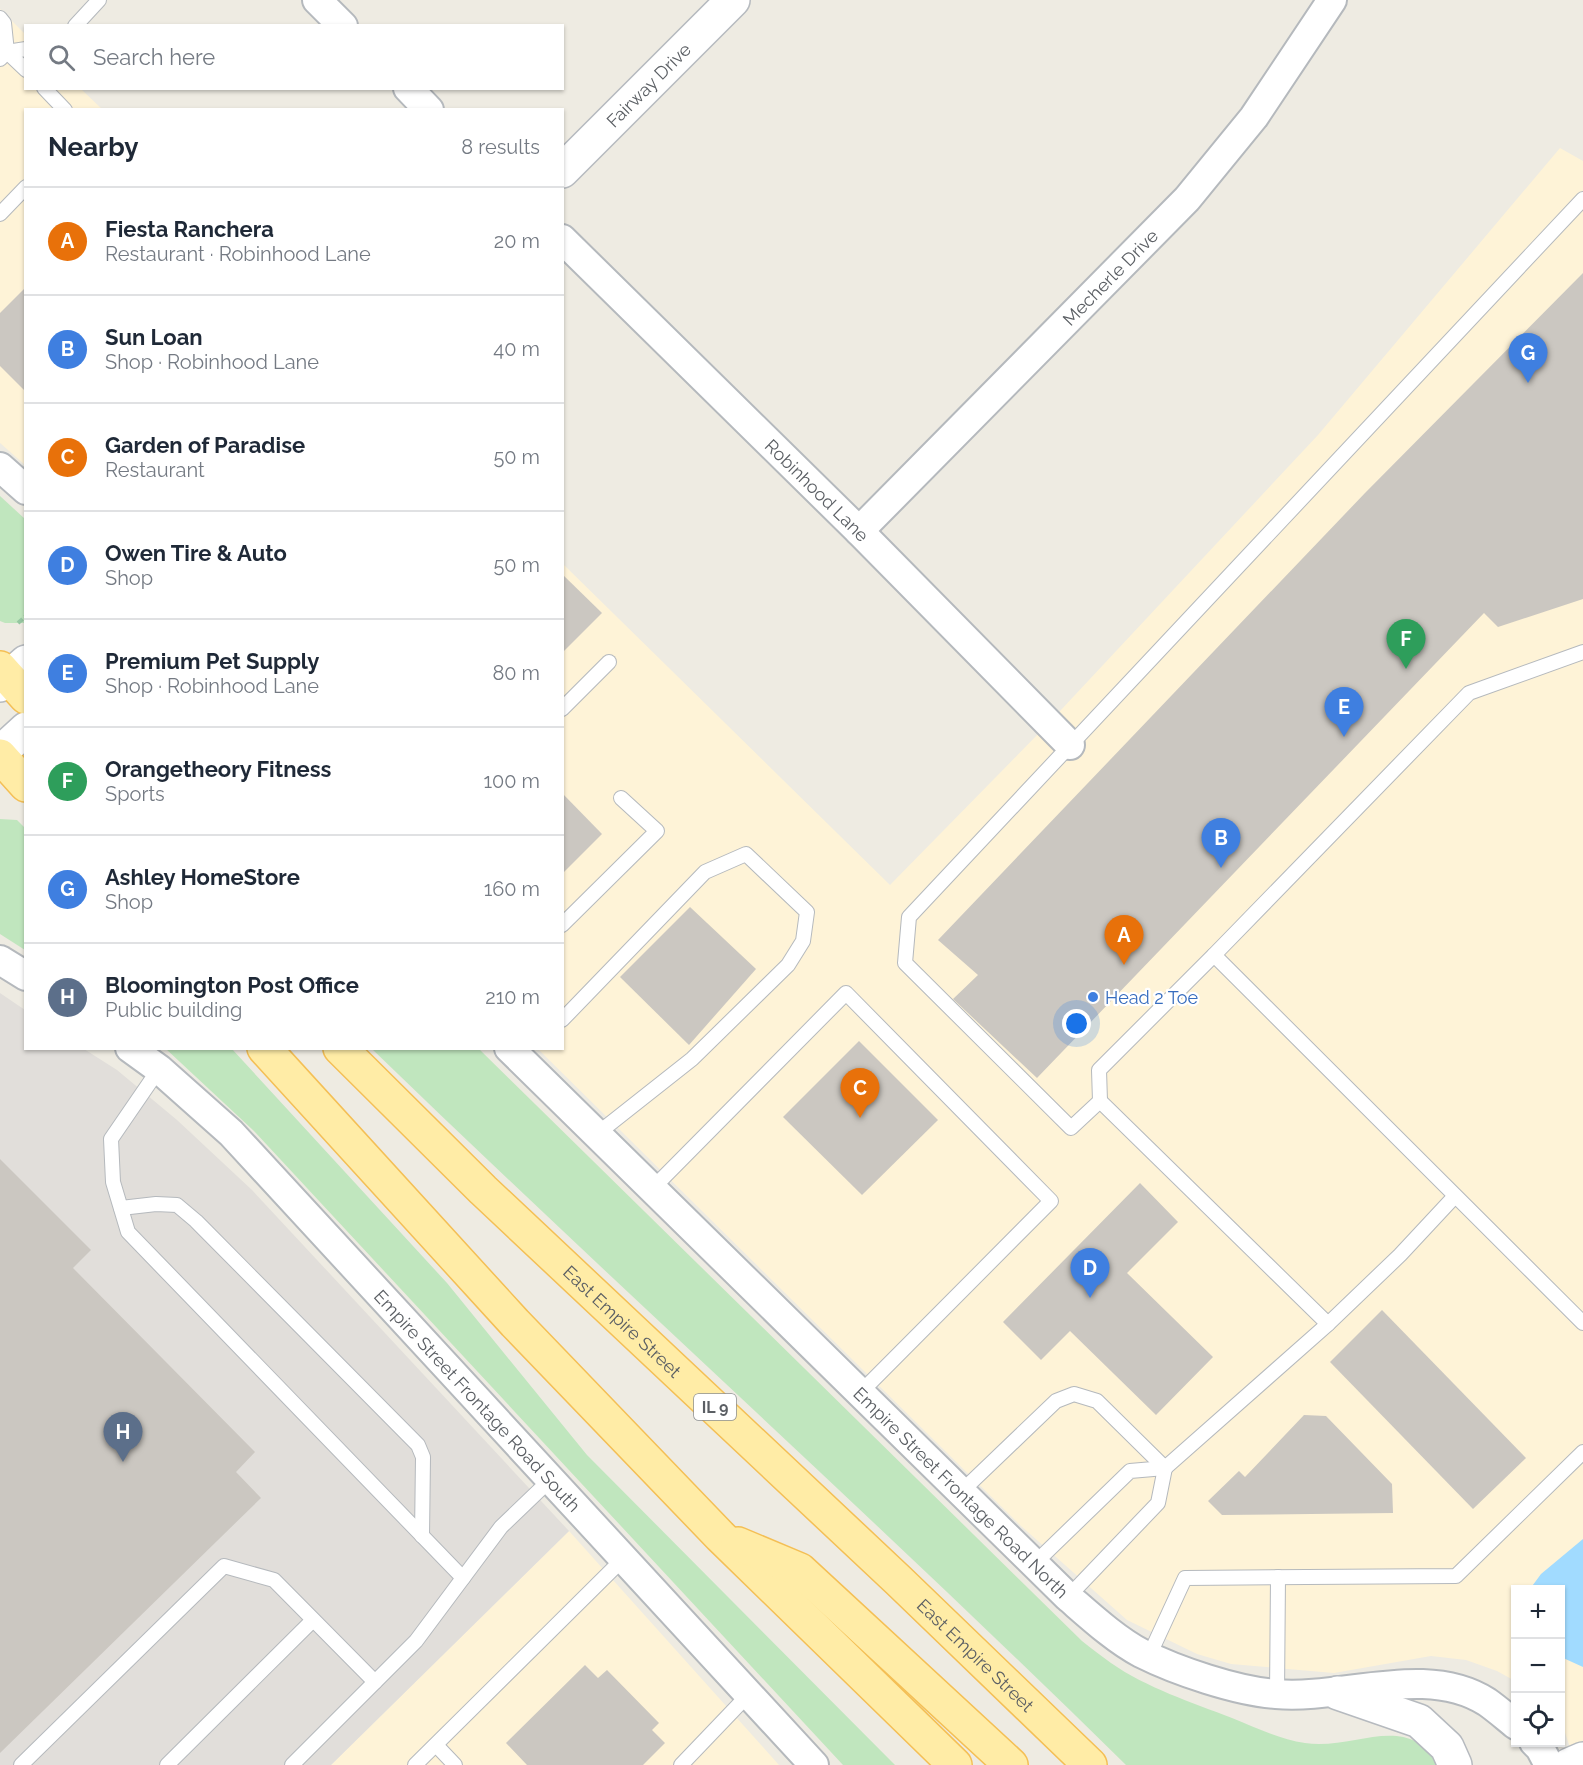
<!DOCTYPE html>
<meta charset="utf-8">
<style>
body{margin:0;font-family:Raleway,sans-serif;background:#f2f2f3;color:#1f2937}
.controls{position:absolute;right:18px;bottom:18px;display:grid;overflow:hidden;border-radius:0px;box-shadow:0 2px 4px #0004}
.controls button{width:54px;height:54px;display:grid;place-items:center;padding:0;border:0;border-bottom:2px solid #e0e1e3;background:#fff;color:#1f2937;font:30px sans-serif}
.you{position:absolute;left:1077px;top:1024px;width:21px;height:21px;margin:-15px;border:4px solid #fff;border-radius:50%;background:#1a73e8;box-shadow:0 0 0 9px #1a73e833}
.badge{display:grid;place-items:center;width:39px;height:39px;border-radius:50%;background:#d93025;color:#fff;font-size:20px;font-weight:700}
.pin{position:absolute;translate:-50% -50px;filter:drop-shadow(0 2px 3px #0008)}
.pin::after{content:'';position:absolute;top:32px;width:21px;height:18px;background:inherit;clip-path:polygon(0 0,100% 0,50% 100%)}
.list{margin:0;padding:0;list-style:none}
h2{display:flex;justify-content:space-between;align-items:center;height:78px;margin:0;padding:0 24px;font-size:26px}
h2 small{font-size:20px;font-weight:400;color:#747a83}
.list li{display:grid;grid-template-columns:39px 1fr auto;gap:18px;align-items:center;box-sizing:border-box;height:108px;padding:0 24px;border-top:2px solid #e0e1e3}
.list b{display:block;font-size:22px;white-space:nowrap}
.list p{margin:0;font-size:20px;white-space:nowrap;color:#747a83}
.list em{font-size:20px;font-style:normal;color:#747a83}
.icon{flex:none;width:33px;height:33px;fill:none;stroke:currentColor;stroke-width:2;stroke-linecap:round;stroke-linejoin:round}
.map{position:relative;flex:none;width:1583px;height:1765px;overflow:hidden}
.search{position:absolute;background:#fff;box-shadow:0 2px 4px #0004;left:24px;top:24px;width:540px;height:66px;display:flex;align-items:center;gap:15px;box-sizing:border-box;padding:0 21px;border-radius:0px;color:#747a83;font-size:22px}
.panel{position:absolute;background:#fff;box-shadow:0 2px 4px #0004;left:24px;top:108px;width:540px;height:942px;border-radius:0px}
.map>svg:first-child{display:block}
</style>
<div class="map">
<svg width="1583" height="1765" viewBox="0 0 1583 1765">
<rect width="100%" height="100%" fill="#eeebe2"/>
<!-- commercial -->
<g fill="#fef3d7">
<polygon points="0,9 25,34 26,88 81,89 102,109 26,110 25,465 0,443"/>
<polygon points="1560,148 1583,161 1583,1765 1576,1765 1561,1721 1560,1590 1516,1590 1515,1681 1497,1671 1466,1660 1431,1656 1334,1673 1231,1664 1197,1654 1127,1620 1021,1526 538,1049 562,1048 563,564 890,885 1046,726 1318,435"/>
<polygon points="569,1531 779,1765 331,1765"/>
</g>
<!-- industrial -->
<polygon fill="#e1deda" points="0,993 25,1010 26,1048 84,1049 117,1070 177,1120 252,1190 569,1531 331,1765 0,1765"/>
<!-- green -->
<g fill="#c0e6be">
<polygon points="0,496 25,519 24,623 5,623 0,621"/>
<polygon points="0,819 17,820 25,828 25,950 0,934"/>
<polygon points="166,1049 232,1049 447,1283 587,1455 895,1765 843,1765 254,1131"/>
<path d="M 372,1049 L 479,1049 L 1082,1641 C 1091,1648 1101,1656 1111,1663 C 1147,1688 1191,1702 1232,1718 C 1255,1727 1280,1740 1305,1743 C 1354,1751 1407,1710 1439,1765 L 1126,1765 C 879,1522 621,1290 372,1049 Z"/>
</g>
<!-- water -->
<polygon fill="#a1dbff" points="1583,1539 1583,1667 1561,1657 1560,1590 1530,1589 1541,1574"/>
<!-- building -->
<g fill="#cbc7c1">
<polygon points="1583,273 1583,599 1498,627 1484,613 1037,1078 953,999 978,975 938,940 1365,493"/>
<polygon points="26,287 26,392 0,366 0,313"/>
<polygon points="562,574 602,613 562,653"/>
<polygon points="562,793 602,834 562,874"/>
<polygon points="690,907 756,969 689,1045 620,977"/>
<polygon points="859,1041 938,1120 862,1195 783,1117"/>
<polygon points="0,1159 91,1250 73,1268 255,1452 236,1472 261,1498 0,1753"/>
<polygon points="1140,1183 1178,1222 1127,1273 1213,1357 1156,1415 1070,1331 1041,1360 1003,1322"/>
<polygon points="1382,1310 1526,1458 1473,1509 1330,1362"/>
<polygon points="1304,1415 1326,1416 1392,1484 1393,1513 1222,1515 1208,1501 1239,1471 1245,1477"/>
<polygon points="585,1665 598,1678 607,1670 659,1723 652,1730 665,1743 643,1765 527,1765 506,1743"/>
</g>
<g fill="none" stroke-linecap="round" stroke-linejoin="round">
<!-- lane casing -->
<g stroke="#b5b9bd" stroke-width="16">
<g id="lane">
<polyline points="0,18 4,23 7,52 0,59"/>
<polyline points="75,26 99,0"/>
<polyline points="7,52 26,70"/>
<polyline points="7,52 26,49"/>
<polyline points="44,88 65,110"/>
<polyline points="1583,199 909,917 905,963 1071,1128 1100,1101 1099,1070 1214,955 1583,1323"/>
<polyline points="0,214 26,187"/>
<polyline points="562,709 609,662"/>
<polyline points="562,925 657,831 621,798"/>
<polyline points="1214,955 1469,693 1583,652"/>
<polyline points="562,1020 705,872 746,854 807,912 803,941 788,965 692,1059 597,1134"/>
<polyline points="159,1069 111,1139 113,1182 128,1232 463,1578"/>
<polyline points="1100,1101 1328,1324"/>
<polyline points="653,1188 846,993 1051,1201 861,1392"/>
<polyline points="121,1208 156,1204 177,1205 196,1221 418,1445 423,1457 422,1536"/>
<polyline points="961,1492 1056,1401 1074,1394 1097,1401 1165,1468"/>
<polyline points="1034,1564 1130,1471 1165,1468 1328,1324 1400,1255 1455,1196"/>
<polyline points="1068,1597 1158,1503 1165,1468"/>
<polyline points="1149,1656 1185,1578 1456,1576 1583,1452"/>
<polyline points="1277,1694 1278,1577"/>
<polyline points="436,1745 455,1765"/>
<polyline points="21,1765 224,1566 274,1580 375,1682"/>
<polyline points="167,1765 313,1620"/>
<polyline points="292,1765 416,1641 501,1527 550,1480"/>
<polyline points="415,1765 623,1559"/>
<polyline points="681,1765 748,1695"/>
</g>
</g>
<!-- street casing -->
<g stroke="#b5b9bd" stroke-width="32">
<g id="street">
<polyline points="317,0 343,26"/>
<polyline points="408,88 429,110"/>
<path id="s1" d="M 562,239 L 859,531 L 1070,745"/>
<polyline points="0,467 26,490"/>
<path id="s2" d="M 859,531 L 1187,199 L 1254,117 L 1332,0"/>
<polyline points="0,960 26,976"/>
<path id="s3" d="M 130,1048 L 159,1069 L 231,1133 L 814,1765"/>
<path id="s4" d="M 509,1048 L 1068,1597 C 1090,1616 1116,1640 1141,1653 C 1177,1671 1236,1691 1276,1694 C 1343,1700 1426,1663 1487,1702 C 1497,1709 1506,1717 1516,1725"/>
<polyline points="1534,1742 1540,1748 1549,1765"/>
</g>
</g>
<!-- secondary casing -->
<g stroke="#b6babf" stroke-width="36">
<g id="secondary">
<path id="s5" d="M 562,171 L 733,0"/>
<polyline points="0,685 26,662"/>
<polyline points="0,753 26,729"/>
<polyline points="1338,1693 1419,1721 1447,1747 1455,1765"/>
<polyline points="1569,1765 1583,1759"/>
</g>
</g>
<!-- primary casing -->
<g stroke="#f4bf55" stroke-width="36">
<g id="primary">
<polyline points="0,668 26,697"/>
<polyline points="0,756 26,785"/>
<polyline points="264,1048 515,1323 720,1536 955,1765"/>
<path id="s6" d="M 340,1048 L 483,1190 L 899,1581 L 1090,1765"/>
<polyline points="738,1544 800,1570 1011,1765"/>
</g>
</g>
<!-- path -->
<polyline stroke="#97c7a2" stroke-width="4" stroke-dasharray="6 3" stroke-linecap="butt" points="18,623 26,616"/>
<!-- lane -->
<use href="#lane" stroke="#fff" stroke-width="14"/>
<!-- street -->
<use href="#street" stroke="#fff" stroke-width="28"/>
<!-- secondary -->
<use href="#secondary" stroke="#fff" stroke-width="33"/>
<!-- primary -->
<use href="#primary" stroke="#ffeca6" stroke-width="33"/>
</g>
<!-- markers -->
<circle fill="#3f7fe0" stroke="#fff" stroke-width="2" cx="1093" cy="997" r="6"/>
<g text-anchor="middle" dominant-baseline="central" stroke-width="4.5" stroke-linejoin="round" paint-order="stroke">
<!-- shield labels -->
<rect fill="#fff" stroke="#8c8f92" stroke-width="1.5" x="694" y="1394" width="42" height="26" rx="4.5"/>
<g font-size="16" font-weight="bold" fill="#5b5f64">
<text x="715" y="1407">IL 9</text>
</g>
<!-- street labels -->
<g font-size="18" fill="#5b5f64" stroke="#fff">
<text stroke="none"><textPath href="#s5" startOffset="122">Fairway Drive</textPath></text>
<text stroke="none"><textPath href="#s2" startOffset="357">Mecherle Drive</textPath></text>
<text stroke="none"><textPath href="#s1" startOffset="358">Robinhood Lane</textPath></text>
<text stroke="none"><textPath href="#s6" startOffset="393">East Empire Street</textPath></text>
<text stroke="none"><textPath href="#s3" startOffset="496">Empire Street Frontage Road South</textPath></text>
<text stroke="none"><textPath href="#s4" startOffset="634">Empire Street Frontage Road North</textPath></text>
<text stroke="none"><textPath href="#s6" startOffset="879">East Empire Street</textPath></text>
</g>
<!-- shop labels -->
<g font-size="18" fill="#366cbe" stroke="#fff" text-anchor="start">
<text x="1105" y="997">Head 2 Toe</text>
</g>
</g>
</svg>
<div class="controls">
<button>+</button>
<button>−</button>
<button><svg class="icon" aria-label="locate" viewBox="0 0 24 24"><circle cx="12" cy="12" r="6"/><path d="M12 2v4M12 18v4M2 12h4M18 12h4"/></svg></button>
</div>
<div class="you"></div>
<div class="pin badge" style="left:1124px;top:965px;background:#e8710a">A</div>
<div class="pin badge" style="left:1221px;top:868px;background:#3f7fe0">B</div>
<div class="pin badge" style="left:860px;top:1118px;background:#e8710a">C</div>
<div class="pin badge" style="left:1090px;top:1298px;background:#3f7fe0">D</div>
<div class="pin badge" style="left:1344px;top:737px;background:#3f7fe0">E</div>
<div class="pin badge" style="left:1406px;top:669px;background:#2e9e5b">F</div>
<div class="pin badge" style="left:1528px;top:383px;background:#3f7fe0">G</div>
<div class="pin badge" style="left:123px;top:1462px;background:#5c6f8a">H</div>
<div class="search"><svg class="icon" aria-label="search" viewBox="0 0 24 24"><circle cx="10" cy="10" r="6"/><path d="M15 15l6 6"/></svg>Search here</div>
<section class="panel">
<h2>Nearby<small>8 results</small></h2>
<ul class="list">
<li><span class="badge" style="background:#e8710a">A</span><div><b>Fiesta Ranchera</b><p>Restaurant · Robinhood Lane</p></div><em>20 m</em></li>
<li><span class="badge" style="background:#3f7fe0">B</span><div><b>Sun Loan</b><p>Shop · Robinhood Lane</p></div><em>40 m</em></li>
<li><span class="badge" style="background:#e8710a">C</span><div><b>Garden of Paradise</b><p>Restaurant</p></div><em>50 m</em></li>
<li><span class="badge" style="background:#3f7fe0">D</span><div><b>Owen Tire &amp; Auto</b><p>Shop</p></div><em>50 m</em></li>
<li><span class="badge" style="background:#3f7fe0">E</span><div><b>Premium Pet Supply</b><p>Shop · Robinhood Lane</p></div><em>80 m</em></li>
<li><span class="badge" style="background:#2e9e5b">F</span><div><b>Orangetheory Fitness</b><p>Sports</p></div><em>100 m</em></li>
<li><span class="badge" style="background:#3f7fe0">G</span><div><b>Ashley HomeStore</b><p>Shop</p></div><em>160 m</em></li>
<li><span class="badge" style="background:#5c6f8a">H</span><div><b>Bloomington Post Office</b><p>Public building</p></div><em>210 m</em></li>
</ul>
</section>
</div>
